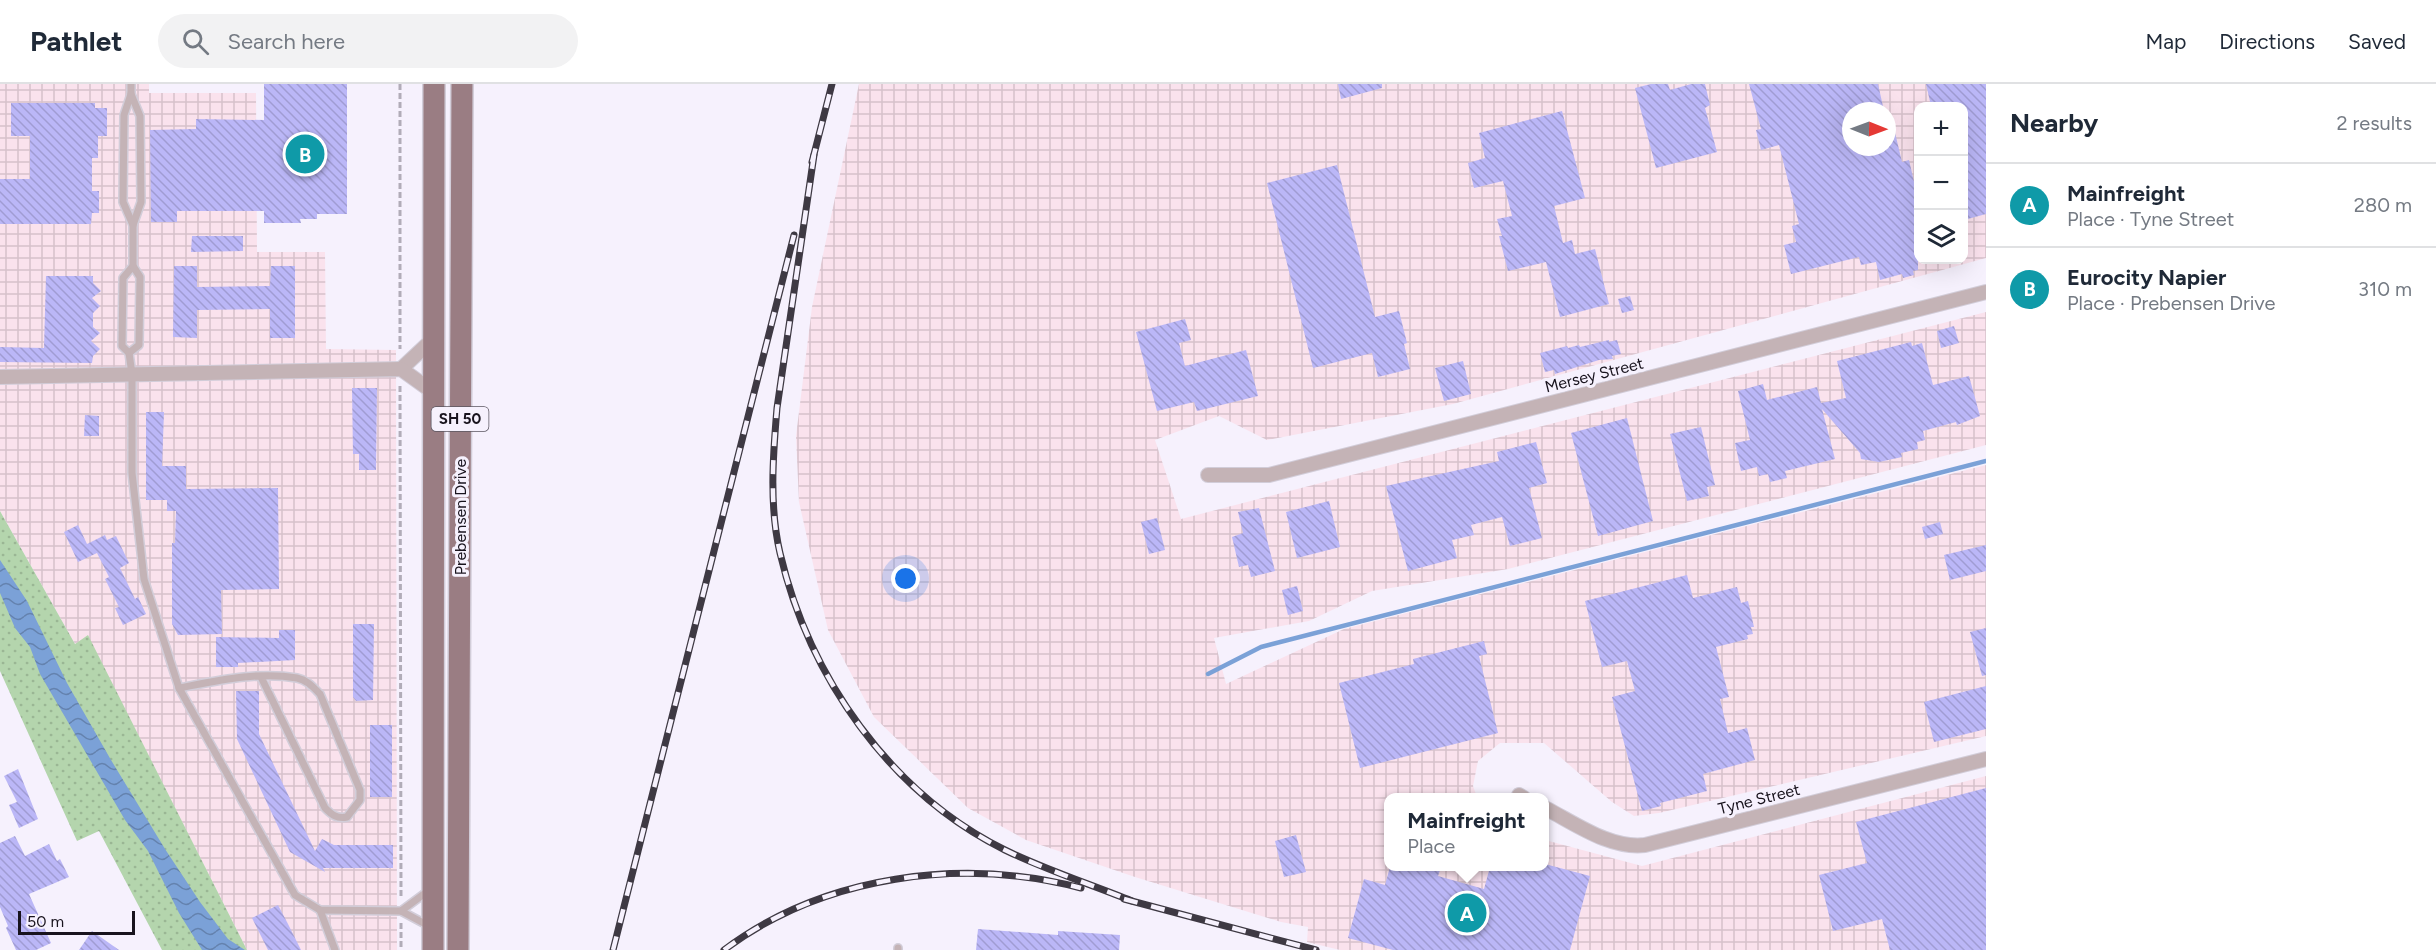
<!DOCTYPE html>
<meta charset="utf-8">
<style>
body{margin:0;font-family:Figtree,sans-serif;background:#f2f2f3;color:#1f2937}
.controls{position:absolute;right:18px;top:18px;display:grid;overflow:hidden;border-radius:12px;box-shadow:0 6px 24px #0002}
.controls button{width:54px;height:54px;display:grid;place-items:center;padding:0;border:0;border-bottom:2px solid #e0e1e3;background:#fff;color:#1f2937;font:30px sans-serif}
.compass{position:absolute;left:1842px;top:18px;width:54px;height:54px;border-radius:50%;background:#fff;box-shadow:0 6px 24px #0002;rotate:91deg}
.scale{position:absolute;left:18px;bottom:15px;width:117px;box-sizing:border-box;padding-left:6px;border:3px solid #18131d;border-top:0;font-size:16px;line-height:21px;white-space:nowrap;color:#18131d;-webkit-text-stroke:4px #f6f1fd;paint-order:stroke}
.you{position:absolute;left:906px;top:495px;width:21px;height:21px;margin:-15px;border:4px solid #fff;border-radius:50%;background:#1a73e8;box-shadow:0 0 0 9px #1a73e833}
.badge{display:grid;place-items:center;width:39px;height:39px;border-radius:50%;background:#111827;color:#fff;font-size:20px;font-weight:700}
.pin{position:absolute;translate:-50% -50%;border:3px solid #fff;box-shadow:0 2px 6px #0006}
.popup{position:absolute;left:1384px;top:709px;width:165px;height:78px;box-sizing:border-box;display:grid;place-content:center;border-radius:12px;background:#fff;filter:drop-shadow(0 2px 4px #0005);font-size:20px;white-space:nowrap;color:#747a83}
.popup b{font-size:22px;color:#1f2937}
.popup::after{content:'';position:absolute;left:50%;top:100%;margin-left:-12px;border:12px solid transparent;border-top-color:#fff}
.list{margin:0;padding:0;list-style:none}
h2{display:flex;justify-content:space-between;align-items:center;height:78px;margin:0;padding:0 24px;font-size:26px}
h2 small{font-size:20px;font-weight:400;color:#747a83}
.list li{display:grid;grid-template-columns:39px 1fr auto;gap:18px;align-items:center;box-sizing:border-box;height:84px;padding:0 24px;border-top:2px solid #e0e1e3}
.list b{display:block;font-size:22px;white-space:nowrap}
.list p{margin:0;font-size:20px;white-space:nowrap;color:#747a83}
.list em{font-size:20px;font-style:normal;color:#747a83}
.icon{flex:none;width:33px;height:33px;fill:none;stroke:currentColor;stroke-width:2;stroke-linecap:round;stroke-linejoin:round}
.map{position:relative;flex:none;width:1986px;height:866px;overflow:hidden}
header{display:flex;align-items:center;gap:36px;box-sizing:border-box;height:84px;padding:0 30px;background:#fff;border-bottom:2px solid #e0e1e3}
header strong{font-size:28px}
nav{display:flex;gap:33px;margin-inline-start:auto;font-size:21px}
.search{width:420px;height:54px;background:#f2f2f3;display:flex;align-items:center;gap:15px;box-sizing:border-box;padding:0 21px;border-radius:33px;color:#747a83;font-size:22px}
main{display:flex}
aside{flex:1;background:#fff}
.map>svg:first-child{display:block}
</style>
<header>
<strong>Pathlet</strong>
<div class="search"><svg class="icon" aria-label="search" viewBox="0 0 24 24"><circle cx="10" cy="10" r="6"/><path d="M15 15l6 6"/></svg>Search here</div>
<nav><a>Map</a><a>Directions</a><a>Saved</a></nav>
</header>
<main>
<div class="map">
<svg width="1986" height="866" viewBox="0 0 1986 866">
<defs>
<pattern id="industrial-grid" width="8" height="8" patternUnits="userSpaceOnUse" patternTransform="scale(1.5)"><rect width="8" height="8" fill="#fae2ed"/><path d="M0 4h8M4 0v8" fill="none" stroke="#d6c1cb"/></pattern>
<pattern id="grass-dots" width="8" height="8" patternUnits="userSpaceOnUse" patternTransform="scale(1.5)"><rect width="8" height="8" fill="#b4d5ad"/><path d="M2 2h.1M6 6h.1" fill="none" stroke="#9ab694" stroke-width="1.8" stroke-linecap="round"/></pattern>
<pattern id="water-waves" width="16" height="10" patternUnits="userSpaceOnUse" patternTransform="scale(1.5)"><rect width="16" height="10" fill="#7ba1d7"/><path d="M0 5q4-4 8 0t8 0" fill="none" stroke="#6482ae"/></pattern>
<pattern id="building-back-hatch" width="6" height="6" patternUnits="userSpaceOnUse" patternTransform="scale(1.5)"><rect width="6" height="6" fill="#bbb7f7"/><path d="M-1 5l2 2M0 0l6 6M5-1l2 2" fill="none" stroke="#a09cd3"/></pattern>
</defs>
<rect width="100%" height="100%" fill="#f6f1fd"/>
<!-- industrial -->
<g fill="url(#industrial-grid)" fill-rule="evenodd">
<polygon points="0,0 149,0 149,9 256,9 257,168 325,168 326,265 396,266 397,866 247,866 88,552 75,560 0,427"/>
<path d="M 859,0 L 1986,0 L 1986,174 L 1453,320 L 1267,356 L 1219,332 L 1155,356 L 1181,435 L 1986,228 L 1986,361 L 1508,485 L 1372,507 L 1309,537 L 1214,554 L 1226,600 L 1344,545 L 1986,381 L 1986,652 L 1659,729 L 1634,732 L 1612,718 L 1544,659 L 1500,659 L 1478,677 L 1473,702 L 1477,713 L 1389,714 L 1389,782 L 1545,782 L 1545,756 L 1642,782 L 1986,692 L 1986,866 L 1340,866 L 1307,858 L 1308,843 L 1281,838 L 1135,793 L 1026,756 L 968,724 L 874,633 L 828,546 L 799,418 L 796,352 L 812,223 ZM 1918,22 L 1964,22 L 1964,176 L 1918,176 ZM 1851,27 L 1887,27 L 1887,63 L 1851,63 Z"/>
</g>
<!-- grass -->
<polygon fill="url(#grass-dots)" points="0,427 75,560 88,551 247,866 162,866 99,747 77,757 0,587"/>
<!-- water -->
<polygon fill="url(#water-waves)" points="0,476 27,517 67,599 111,676 165,765 200,818 228,855 245,866 202,866 179,829 148,767 125,736 40,590 30,563 15,544 0,509"/>
<g fill="none" stroke-linecap="round" stroke-linejoin="round">
<!-- stream -->
<polyline stroke="#7ba1d7" stroke-width="4.5" points="1208,590 1261,563 1986,377"/>
</g>
<!-- building -->
<g fill="url(#building-back-hatch)">
<polygon points="264,0 347,0 347,130 317,130 317,135 300,135 301,139 264,139 264,127 177,127 177,138 151,138 150,46 196,45 196,35 264,36"/>
<polygon points="1338,0 1382,0 1382,4 1341,15"/>
<polygon points="1651,0 1668,0 1670,6 1691,0 1705,0 1710,21 1705,24 1717,68 1656,84 1635,4"/>
<polygon points="1749,0 1878,0 1884,27 1851,27 1851,63 1887,63 1887,36 1892,36 1902,78 1909,76 1918,115 1918,186 1913,187 1914,191 1903,194 1902,190 1880,196 1876,178 1861,181 1859,173 1791,190 1784,161 1796,158 1792,142 1799,140 1779,61 1761,66 1756,46 1761,45"/>
<polygon points="1926,0 1986,0 1986,130 1964,136 1964,22 1931,22"/>
<polygon points="11,19 95,19 95,24 107,24 107,52 98,52 98,74 92,74 92,107 99,107 99,129 92,129 91,140 0,140 0,95 30,95 30,52 11,52"/>
<polygon points="1562,27 1585,114 1554,122 1563,159 1572,156 1575,170 1595,165 1609,220 1560,233 1546,178 1508,187 1499,152 1502,152 1497,135 1512,132 1503,97 1474,104 1468,79 1485,74 1479,49"/>
<polygon points="1337,81 1375,233 1399,227 1407,259 1404,260 1410,285 1378,293 1372,269 1313,284 1267,99"/>
<polygon points="192,152 243,152 243,167 191,168"/>
<polygon points="174,182 197,182 197,203 270,202 271,182 295,182 295,254 270,254 270,225 197,226 197,254 173,253"/>
<polygon points="46,192 93,192 93,199 101,207 92,214 100,222 93,229 93,243 100,249 91,257 100,265 93,272 92,279 0,278 0,263 44,264"/>
<polygon points="1630,212 1634,226 1622,229 1618,215"/>
<polygon points="1185,235 1191,256 1179,259 1185,282 1246,266 1258,312 1197,327 1194,318 1157,327 1136,248"/>
<polygon points="1954,242 1959,259 1941,264 1937,247"/>
<polygon points="1609,256 1609,258 1617,256 1621,270 1612,272 1613,275 1599,276 1555,290 1554,286 1545,288 1540,269 1567,262 1568,264 1579,261 1580,263"/>
<polygon points="1911,258 1912,262 1922,259 1933,301 1969,292 1980,332 1957,341 1956,338 1923,347 1925,356 1917,358 1918,365 1901,369 1902,373 1879,378 1861,375 1860,369 1822,325 1835,375 1785,387 1787,394 1770,398 1768,390 1759,392 1757,383 1741,387 1735,359 1750,356 1738,307 1763,300 1767,316 1817,303 1821,319 1846,314 1837,277"/>
<polygon points="1463,277 1471,310 1444,317 1435,284"/>
<polygon points="352,304 377,304 376,386 359,386 359,370 353,370"/>
<polygon points="146,328 164,328 162,382 186,382 186,405 278,404 279,505 221,506 222,550 178,551 172,540 172,459 175,459 176,427 167,427 167,416 146,416"/>
<polygon points="85,331 99,332 99,352 84,352"/>
<polygon points="1627,334 1653,437 1598,452 1571,349"/>
<polygon points="1701,343 1715,401 1707,403 1709,412 1687,417 1670,350"/>
<polygon points="1536,358 1547,399 1529,404 1542,454 1510,462 1502,433 1471,441 1474,451 1452,456 1457,474 1408,487 1386,402 1499,377 1497,368"/>
<polygon points="1329,417 1340,463 1297,474 1286,428"/>
<polygon points="1259,424 1275,487 1251,493 1248,481 1239,483 1232,453 1243,449 1238,428"/>
<polygon points="1157,434 1165,466 1149,470 1141,438"/>
<polygon points="1940,438 1943,450 1925,455 1922,443"/>
<polygon points="78,441 87,460 105,451 107,456 116,452 129,479 120,484 135,515 138,513 146,530 123,541 115,524 119,523 105,495 109,493 97,469 78,478 64,448"/>
<polygon points="1986,461 1986,487 1950,496 1944,471"/>
<polygon points="1687,491 1693,514 1737,503 1741,519 1748,517 1754,543 1751,543 1753,550 1747,551 1748,555 1716,563 1729,613 1720,615 1728,649 1747,644 1755,676 1703,690 1707,707 1660,719 1661,722 1642,727 1612,613 1635,607 1627,577 1602,583 1585,517"/>
<polygon points="1297,502 1303,527 1288,531 1282,506"/>
<polygon points="353,540 374,540 373,616 356,617 353,613"/>
<polygon points="1986,544 1986,591 1982,592 1970,548"/>
<polygon points="279,546 295,546 295,576 238,579 238,583 216,583 216,553 279,554"/>
<polygon points="1484,557 1487,570 1479,572 1498,649 1360,684 1339,599 1414,580 1413,575"/>
<polygon points="1986,602 1986,645 1934,658 1924,618"/>
<polygon points="236,607 259,607 259,650 315,767 322,755 334,761 393,761 393,784 323,784 325,788 290,768 237,655"/>
<rect x="370" y="641" width="22" height="72"/>
<polygon points="18,685 38,735 19,744 9,721 17,718 4,692"/>
<polygon points="1986,704 1986,866 1890,866 1882,835 1833,847 1819,791 1867,779 1856,738"/>
<polygon points="1296,751 1306,788 1284,793 1275,757"/>
<polygon points="15,752 25,772 49,760 57,777 60,775 69,793 29,810 51,859 36,866 16,866 6,844 8,842 0,823 0,759"/>
<polygon points="1545,780 1590,792 1570,866 1393,866 1348,854 1364,795 1385,801 1390,783 1441,783 1438,792 1484,805 1490,783 1545,783"/>
<polygon points="278,821 288,840 301,866 268,866 252,834"/>
<polygon points="978,845 1058,851 1058,847 1120,851 1119,866 976,866"/>
<polygon points="92,847 119,866 79,866"/>
</g>
<g fill="none" stroke-linecap="round" stroke-linejoin="round">
<!-- service casing -->
<g stroke="#d2cdd9" stroke-width="10">
<g id="service">
<polyline points="131,0 131,10 124,31 123,118 133,141"/>
<polyline points="133,182 123,194 122,262 129,269 132,290 132,389 144,495 179,604 295,811 320,826 401,827 429,842"/>
<polyline points="129,269 139,261 140,193 133,182 133,141 141,118 140,32 131,10"/>
<path d="M 179,604 C 216,597 258,587 297,594 C 307,596 313,603 320,610 L 360,706 L 360,716 L 347,733 C 337,735 332,731 325,724 L 261,593"/>
<polyline points="320,826 335,866"/>
<polyline points="401,827 428,807"/>
<polyline points="898,866 898,864"/>
</g>
</g>
<!-- minor casing -->
<g stroke="#d2cdd9" stroke-width="16">
<g id="minor">
<polyline points="401,285 433,255"/>
<polyline points="0,293 401,285 433,308"/>
<polyline points="1208,391 1269,391 1986,208"/>
<polyline points="1519,711 1524,714"/>
<path d="M 1545,724 C 1576,740 1610,765 1645,761 L 1986,675"/>
</g>
</g>
<!-- primary casing -->
<g stroke="#d2cdd9" stroke-width="24">
<g id="primary">
<polyline points="433,866 434,0"/>
<polyline points="458,866 462,0"/>
</g>
</g>
<!-- path -->
<g stroke="#b1acb8" stroke-width="3" stroke-dasharray="6 3" stroke-linecap="butt">
<polyline points="400,0 400,265"/>
<polyline points="400,302 401,814"/>
<polyline points="401,839 401,866"/>
</g>
<!-- service -->
<use href="#service" stroke="#c4b3b6" stroke-width="7"/>
<!-- minor -->
<use href="#minor" stroke="#c4b3b6" stroke-width="14"/>
<!-- primary -->
<use href="#primary" stroke="#9a7d83" stroke-width="21"/>
<!-- rail casing -->
<g stroke="#3e3943" stroke-width="7">
<g id="rail">
<path d="M 814,71 L 777,324 C 773,371 769,422 780,469 C 809,593 890,709 1005,766 C 1046,786 1090,800 1132,817"/>
<polyline points="812,78 832,0"/>
<polyline points="1124,815 1316,866"/>
<polyline points="613,866 794,151"/>
<path d="M 724,866 C 824,791 962,773 1081,804"/>
</g>
</g>
<!-- rail -->
<use href="#rail" stroke="#f6f1fd" stroke-width="4.5" stroke-dasharray="14" stroke-linecap="butt"/>
</g>
<g text-anchor="middle" dominant-baseline="central" stroke-width="6" stroke-linejoin="round" paint-order="stroke">
<!-- shield labels -->
<rect fill="#f6f1fd" stroke="#5b5660" stroke-width="1.5" x="431.5" y="323" width="57" height="24" rx="4.5"/>
<g font-size="15" font-weight="bold" fill="#18131d">
<text x="460" y="335">SH 50</text>
</g>
<!-- street labels -->
<g font-size="16" fill="#18131d" stroke="#f6f1fd">
<text transform="translate(1594 291) rotate(-14)">Mersey Street</text>
<text transform="translate(460 433) rotate(-90)">Prebensen Drive</text>
<text transform="translate(1759 715) rotate(-14)">Tyne Street</text>
</g>
</g>
</svg>
<div class="controls">
<button>+</button>
<button>−</button>
<button><svg class="icon" aria-label="layers" viewBox="0 0 24 24"><path d="M12 4l9 5-9 5-9-5zM3 14l9 5 9-5"/></svg></button>
</div>
<svg class="compass" viewBox="-18 -18 36 36"><path d="M0-13l5 13h-10z" fill="#e53935"/><path d="M0 13l5-13h-10z" fill="#747a83"/></svg>
<div class="scale">50 m</div>
<div class="you"></div>
<div class="pin badge" style="left:1467px;top:829px;background:#0f9aa8">A</div>
<div class="popup"><b>Mainfreight</b>Place</div>
<div class="pin badge" style="left:305px;top:70px;background:#0f9aa8">B</div>
</div>
<aside>
<h2>Nearby<small>2 results</small></h2>
<ul class="list">
<li><span class="badge" style="background:#0f9aa8">A</span><div><b>Mainfreight</b><p>Place · Tyne Street</p></div><em>280 m</em></li>
<li><span class="badge" style="background:#0f9aa8">B</span><div><b>Eurocity Napier</b><p>Place · Prebensen Drive</p></div><em>310 m</em></li>
</ul>
</aside>
</main>
